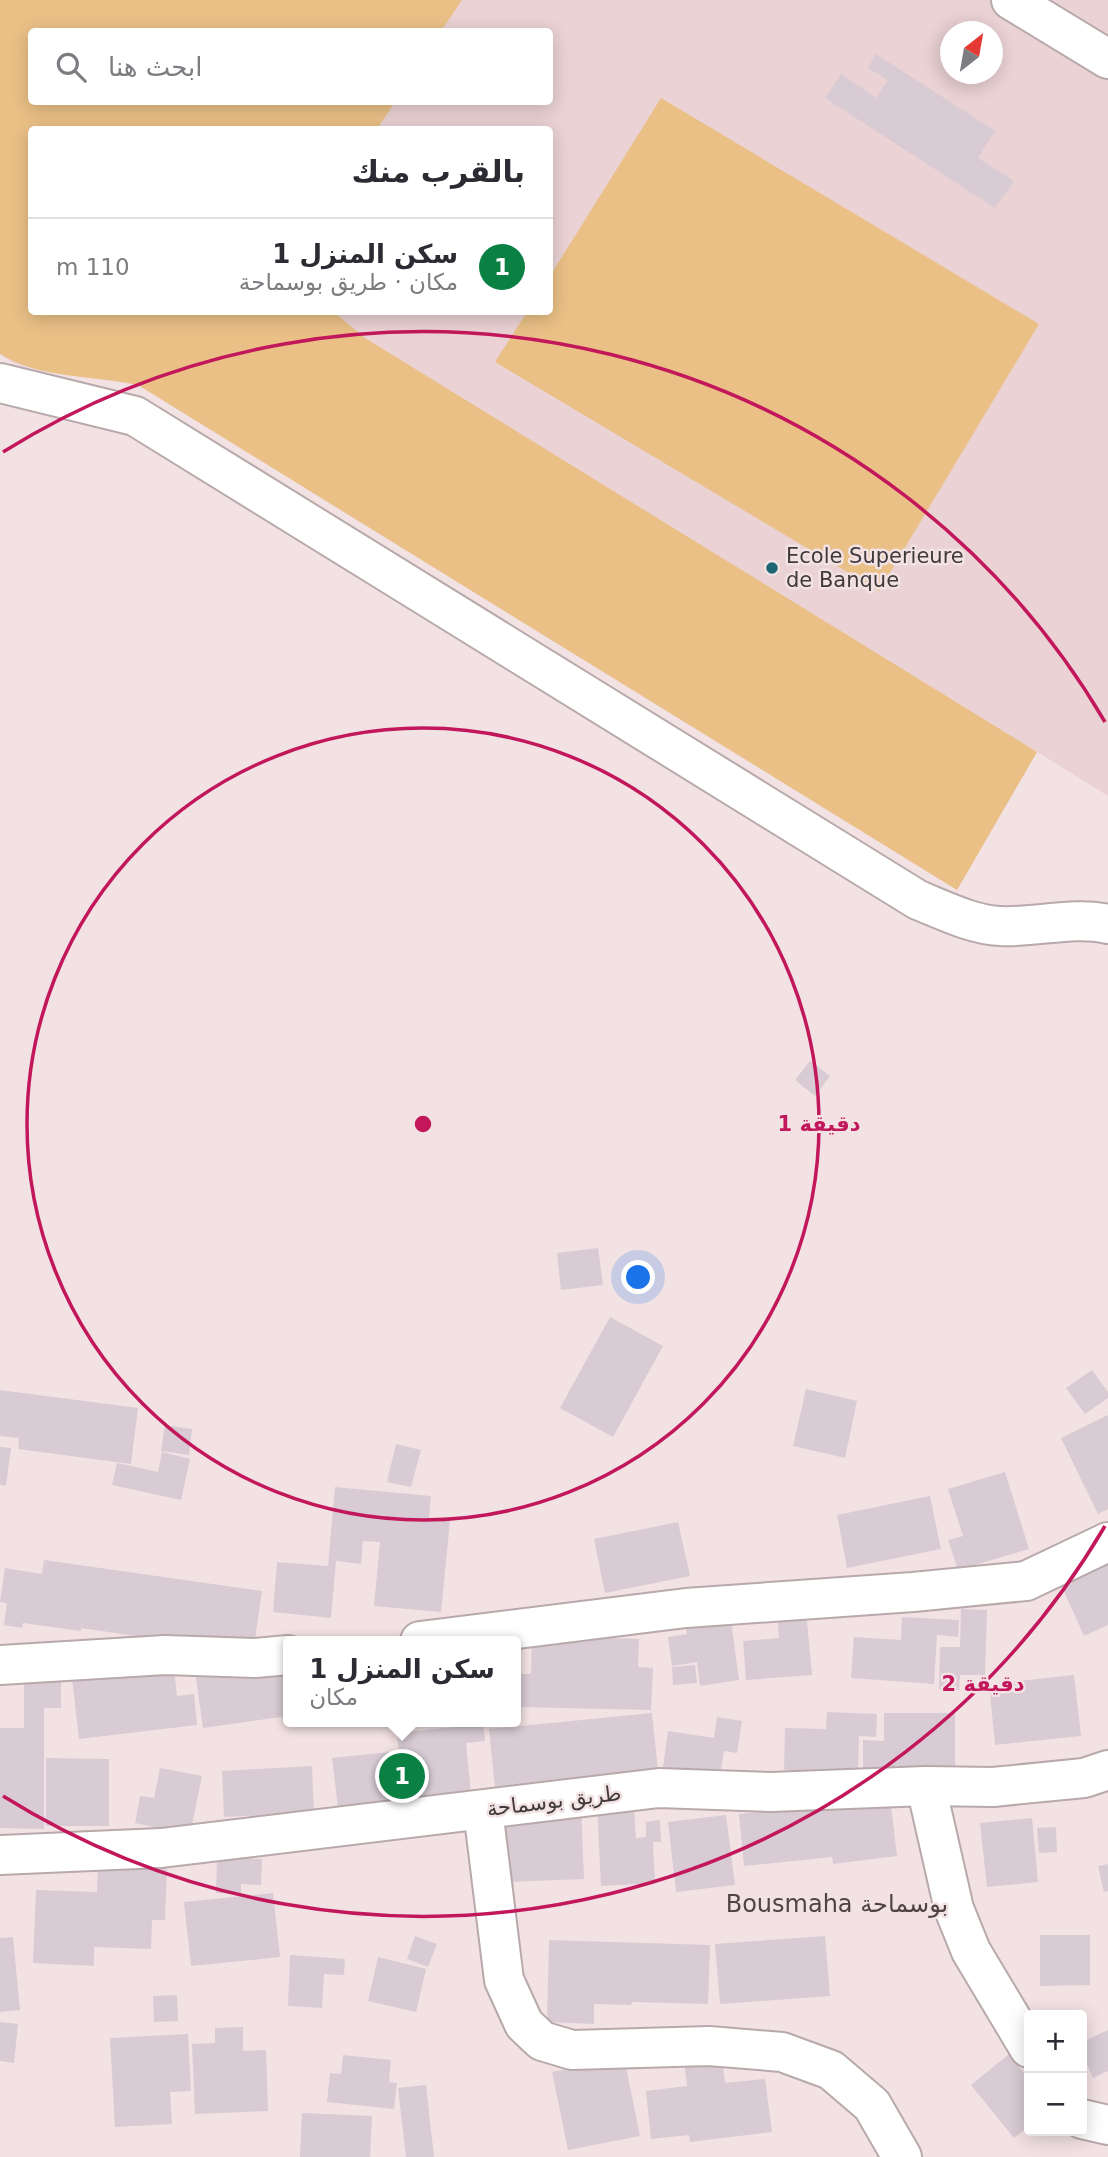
<!DOCTYPE html>
<html lang="ar">
<meta charset="utf-8">
<style>
body{margin:0;font-family:"DejaVu Sans",Cairo,sans-serif;background:#f7f7f7;color:#2b2b33;direction:rtl}
.controls{position:absolute;right:21px;bottom:21px;display:grid;overflow:hidden;border-radius:7px;box-shadow:0 4px 18px #0003}
.controls button{width:63px;height:63px;display:grid;place-items:center;padding:0;border:0;border-bottom:2px solid #e1e1e2;background:#fff;color:#2b2b33;font:35px sans-serif}
.compass{position:absolute;left:940px;top:21px;width:63px;height:63px;border-radius:50%;background:#fff;box-shadow:0 4px 18px #0003;rotate:31deg}
.you{position:absolute;left:639px;top:1278px;width:24px;height:24px;margin:-18px;border:5px solid #fff;border-radius:50%;background:#1a73e8;box-shadow:0 0 0 10px #1a73e833}
.badge{display:grid;place-items:center;width:46px;height:46px;border-radius:50%;background:#0b8043;color:#fff;font-size:23px;font-weight:700}
.pin{position:absolute;translate:-50% -50%;border:4px solid #fff;box-shadow:0 2px 7px #0006}
.popup{position:absolute;left:283px;top:1636px;width:238px;height:91px;box-sizing:border-box;display:grid;place-content:center;border-radius:7px;background:#fff;filter:drop-shadow(0 2px 5px #0005);font-size:23px;white-space:nowrap;color:#7c7c81}
.popup b{font-size:26px;color:#2b2b33}
.popup::after{content:'';position:absolute;left:50%;top:100%;margin-left:-14px;border:14px solid transparent;border-top-color:#fff}
.list{margin:0;padding:0;list-style:none}
h2{display:flex;justify-content:space-between;align-items:center;height:91px;margin:0;padding:0 28px;font-size:30px}
h2 small{font-size:23px;font-weight:400;color:#7c7c81}
.list li{display:grid;grid-template-columns:46px 1fr auto;gap:21px;align-items:center;box-sizing:border-box;height:98px;padding:0 28px;border-top:2px solid #e1e1e2}
.list b{display:block;font-size:26px;white-space:nowrap}
.list p{margin:0;font-size:23px;white-space:nowrap;color:#7c7c81}
.list em{font-size:23px;font-style:normal;color:#7c7c81}
.icon{flex:none;width:38px;height:38px;fill:none;stroke:currentColor;stroke-width:2;stroke-linecap:round;stroke-linejoin:round}
.map{position:relative;flex:none;width:1108px;height:2157px;overflow:hidden;direction:ltr}
.search{position:absolute;background:#fff;box-shadow:0 4px 18px #0003;left:28px;top:28px;width:525px;height:77px;display:flex;align-items:center;gap:18px;box-sizing:border-box;padding:0 24px;border-radius:7px;color:#7c7c81;font-size:26px}
.panel{position:absolute;background:#fff;box-shadow:0 4px 18px #0003;left:28px;top:126px;width:525px;height:189px;border-radius:7px;direction:rtl}
.map>svg:first-child{display:block}
</style>
<div class="map">
<svg width="1108" height="2157" viewBox="0 0 1108 2157">
<rect width="100%" height="100%" fill="#f3e2e4"/>
<!-- built -->
<path fill="#ebd2d4" fill-rule="evenodd" d="M 0,0 L 1108,0 L 1108,796 L 1037,752 L 957,890 L 138,385 L 42,371 L 13,363 L 0,354 ZM 32,32 L 550,32 L 550,102 L 32,102 ZM 950,32 L 992,32 L 992,74 L 950,74 ZM 32,130 L 550,130 L 550,312 L 32,312 Z"/>
<!-- green -->
<g fill="#eac086">
<path d="M 0,0 L 462,0 L 441,31 L 32,32 L 32,102 L 395,102 L 377,129 L 32,130 L 32,312 L 334,312 L 365,338 L 1037,752 L 957,890 L 138,385 C 93,375 40,379 0,354 Z"/>
<polygon points="661,98 1039,324 879,591 495,362 527,312 550,312 550,276"/>
</g>
<!-- building -->
<g fill="#d8cbd3">
<polygon points="876,54 995,131 978,158 1014,181 995,208 825,98 841,74 876,98 888,80 868,68"/>
<polygon points="810,1061 830,1076 815,1096 795,1080"/>
<polygon points="598,1248 603,1285 561,1290 557,1253"/>
<polygon points="610,1317 663,1346 613,1437 560,1408"/>
<polygon points="1092,1370 1108,1392 1108,1398 1085,1414 1066,1388"/>
<polygon points="806,1389 857,1401 845,1458 793,1446"/>
<polygon points="0,1390 138,1408 131,1464 18,1449 19,1438 0,1436"/>
<polygon points="1108,1415 1108,1509 1098,1514 1061,1438"/>
<polygon points="165,1425 192,1429 189,1455 161,1451"/>
<polygon points="396,1444 421,1450 411,1487 387,1482"/>
<polygon points="0,1447 11,1448 6,1486 0,1485"/>
<polygon points="162,1452 190,1459 181,1500 112,1485 117,1463 158,1472"/>
<polygon points="1005,1472 1029,1549 958,1570 948,1540 963,1536 948,1489"/>
<polygon points="335,1487 431,1496 429,1519 450,1521 441,1612 374,1606 380,1542 363,1541 361,1564 336,1561 331,1618 273,1612 277,1562 328,1566"/>
<polygon points="930,1496 941,1549 847,1568 837,1515"/>
<polygon points="678,1522 690,1576 605,1593 594,1539"/>
<polygon points="1108,1547 1108,1625 1084,1636 1055,1571"/>
<polygon points="44,1560 262,1591 253,1653 81,1628 81,1631 23,1623 22,1628 4,1625 7,1603 0,1602 5,1568 42,1574"/>
<polygon points="961,1609 987,1610 985,1675 960,1675 959,1690 939,1689 940,1647 960,1647"/>
<polygon points="806,1611 812,1675 746,1680 743,1641 779,1638 777,1613"/>
<polygon points="730,1613 739,1680 700,1686 697,1662 672,1666 668,1637 687,1634 685,1619"/>
<polygon points="902,1617 959,1620 958,1637 937,1635 934,1684 851,1678 854,1637 901,1640"/>
<polygon points="532,1635 639,1639 638,1667 653,1668 651,1710 520,1707 521,1674 531,1674"/>
<polygon points="284,1659 288,1689 288,1716 203,1728 195,1671"/>
<polygon points="695,1665 697,1683 673,1685 672,1667"/>
<polygon points="174,1667 177,1696 194,1694 197,1725 79,1739 72,1678"/>
<polygon points="1074,1675 1081,1736 995,1745 989,1684"/>
<polygon points="24,1682 61,1682 61,1708 44,1708 44,1829 0,1828 0,1728 24,1728"/>
<polygon points="827,1712 877,1714 876,1737 859,1736 858,1773 784,1770 785,1728 826,1729"/>
<polygon points="652,1713 658,1771 495,1787 489,1729"/>
<polygon points="884,1713 955,1713 955,1769 863,1768 863,1740 884,1741"/>
<polygon points="717,1717 742,1721 737,1753 724,1751 719,1782 662,1774 668,1731 714,1738"/>
<polygon points="483,1724 485,1741 466,1743 471,1794 338,1808 332,1758 399,1751 397,1733"/>
<polygon points="46,1758 109,1759 109,1826 46,1826"/>
<polygon points="312,1766 314,1813 224,1817 222,1771"/>
<polygon points="160,1768 202,1776 190,1835 135,1823 140,1796 154,1798"/>
<polygon points="889,1789 897,1856 833,1864 832,1857 744,1866 739,1814 826,1805"/>
<polygon points="581,1802 584,1879 506,1882 503,1805"/>
<polygon points="658,1802 658,1808 634,1809 636,1838 646,1837 646,1822 660,1820 661,1842 653,1842 655,1883 601,1886 597,1805"/>
<polygon points="726,1815 735,1885 676,1892 668,1822"/>
<polygon points="1032,1818 1038,1882 987,1887 980,1823"/>
<polygon points="1056,1827 1057,1852 1039,1853 1037,1828"/>
<polygon points="217,1858 262,1859 261,1885 241,1884 241,1894 216,1893"/>
<polygon points="98,1864 167,1867 165,1920 152,1920 151,1949 94,1947 94,1966 33,1963 36,1890 97,1892"/>
<polygon points="1108,1864 1108,1891 1104,1892 1098,1866"/>
<polygon points="273,1893 280,1957 191,1966 184,1902"/>
<polygon points="1040,1935 1090,1935 1090,1985 1040,1986"/>
<polygon points="415,1936 437,1944 428,1967 407,1959"/>
<polygon points="825,1936 830,1996 720,2004 715,1944"/>
<polygon points="13,1937 20,2010 0,2012 0,1938"/>
<polygon points="549,1940 710,1945 708,2004 632,2002 631,2005 594,2004 594,2024 547,2022"/>
<polygon points="290,1955 345,1959 344,1975 324,1974 322,2008 288,2006"/>
<polygon points="378,1957 426,1969 416,2012 368,2001"/>
<polygon points="177,1995 178,2021 154,2022 153,1996"/>
<polygon points="0,2022 18,2024 14,2063 0,2061"/>
<polygon points="243,2027 243,2051 266,2050 268,2111 195,2114 192,2044 215,2043 215,2028"/>
<polygon points="1108,2030 1108,2071 1093,2078 1082,2053 1082,2042"/>
<polygon points="188,2034 191,2091 170,2092 172,2124 115,2127 110,2038"/>
<polygon points="1009,2054 1029,2080 1029,2126 1014,2138 971,2085"/>
<polygon points="343,2055 391,2060 389,2082 397,2083 394,2109 327,2102 330,2073 341,2074"/>
<polygon points="624,2057 640,2136 568,2150 552,2072"/>
<polygon points="722,2057 725,2083 765,2079 772,2132 690,2142 689,2135 651,2139 646,2091 687,2086 684,2061"/>
<polygon points="426,2085 434,2157 406,2157 398,2088"/>
<polygon points="302,2113 372,2116 370,2157 300,2157"/>
</g>
<g fill="none" stroke-linecap="round" stroke-linejoin="round">
<!-- minor casing -->
<g stroke="#b8a9aa" stroke-width="42">
<g id="minor">
<polyline points="1011,0 1108,59"/>
<path d="M 0,383 L 135,416 L 918,900 C 943,910 973,925 1000,926 C 1036,928 1073,916 1108,924"/>
<polyline points="420,1641 686,1608 913,1592 1026,1581 1108,1542"/>
<polyline points="0,1665 165,1655 255,1658 288,1655"/>
<polyline points="926,1786 954,1909 971,1951 1029,2048"/>
<polyline points="483,1810 504,1980 524,2024 542,2041 572,2050 709,2046 782,2052 831,2070 872,2105 902,2157"/>
<polyline points="0,1855 161,1848 659,1788 771,1792 926,1786 993,1787 1084,1778 1108,1770"/>
<polyline points="1082,2119 1108,2125"/>
</g>
</g>
<!-- minor -->
<use href="#minor" stroke="#fff" stroke-width="38"/>
</g>
<!-- distance rings -->
<g fill="none" stroke="#c2185b" stroke-width="3.5">
<circle cx="423" cy="1124" r="396"/>
<path d="M1105 1526A792 792 0 0 1 3 1796M3 452A792 792 0 0 1 1105 722"/>
</g>
<!-- markers -->
<circle fill="#1f6675" stroke="#f3e2e4" stroke-width="2.5" cx="772" cy="568" r="7"/>
<g text-anchor="middle" dominant-baseline="central" stroke-width="5" stroke-linejoin="round" paint-order="stroke">
<!-- poi labels -->
<g font-size="21" fill="#413a3b" stroke="#f3e2e4" text-anchor="start">
<text x="786" y="556">Ecole Superieure<tspan x="786" dy="24">de Banque</tspan></text>
</g>
<!-- street labels -->
<g font-size="21" fill="#413a3b" stroke="#f3e2e4">
<text transform="translate(554 1801) rotate(-7)">طريق بوسماحة</text>
</g>
<!-- quarter labels -->
<g font-size="24" fill="#504344" stroke="#f3e2e4">
<text x="837" y="1904">Bousmaha بوسماحة</text>
</g>
</g>
<circle cx="423" cy="1124" r="10" fill="#c2185b" stroke="#f3e2e4" stroke-width="3.5"/>
<g font-size="21" text-anchor="middle" font-weight="bold" fill="#c2185b" stroke="#f3e2e4" stroke-width="5" stroke-linejoin="round" paint-order="stroke">
<text x="819" y="1131">1 دقيقة</text>
<text x="983" y="1691">2 دقيقة</text>
</g>
</svg>
<div class="controls">
<button>+</button>
<button>−</button>
</div>
<svg class="compass" viewBox="-18 -18 36 36"><path d="M0-13l5 13h-10z" fill="#e53935"/><path d="M0 13l5-13h-10z" fill="#7c7c81"/></svg>
<div class="you"></div>
<div class="pin badge" style="left:402px;top:1776px">1</div>
<div class="popup"><b>سكن المنزل 1</b>مكان</div>
<div class="search"><svg class="icon" aria-label="search" viewBox="0 0 24 24"><circle cx="10" cy="10" r="6"/><path d="M15 15l6 6"/></svg>ابحث هنا</div>
<section class="panel">
<h2>بالقرب منك<small></small></h2>
<ul class="list">
<li><span class="badge">1</span><div><b>سكن المنزل 1</b><p>مكان · طريق بوسماحة</p></div><em>110 m</em></li>
</ul>
</section>
</div>
